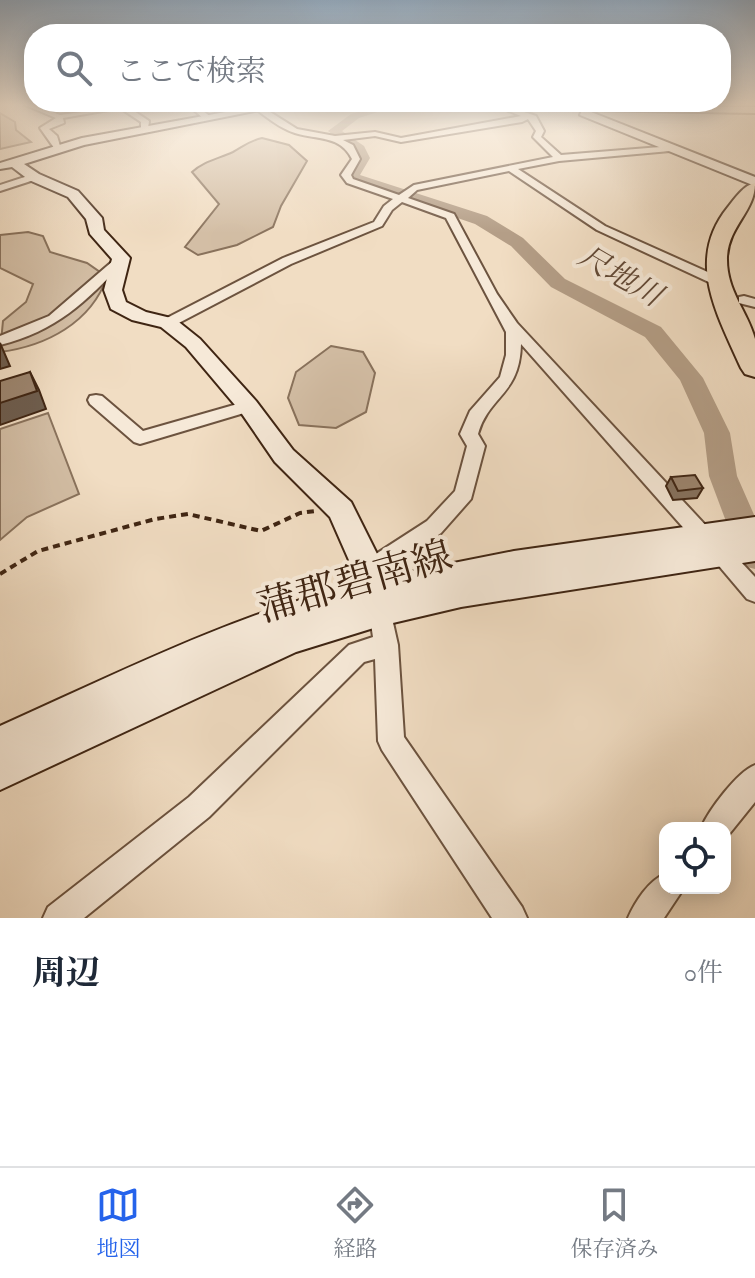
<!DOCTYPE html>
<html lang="ja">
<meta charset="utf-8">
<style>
body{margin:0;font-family:"IM FELL Double Pica","Noto Serif JP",serif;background:#f2f2f3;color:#1f2937}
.controls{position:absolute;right:24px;bottom:24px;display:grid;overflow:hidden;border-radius:16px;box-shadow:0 4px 20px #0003}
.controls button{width:72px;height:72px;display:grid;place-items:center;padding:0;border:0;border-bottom:2px solid #e0e1e3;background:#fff;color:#1f2937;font:40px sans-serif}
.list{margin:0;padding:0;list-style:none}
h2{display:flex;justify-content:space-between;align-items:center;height:104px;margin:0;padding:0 32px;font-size:34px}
h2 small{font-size:26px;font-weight:400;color:#747a83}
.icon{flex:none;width:44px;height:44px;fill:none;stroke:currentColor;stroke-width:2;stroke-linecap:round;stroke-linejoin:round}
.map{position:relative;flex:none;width:755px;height:918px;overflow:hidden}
.search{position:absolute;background:#fff;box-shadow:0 4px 20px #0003;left:24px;right:24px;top:24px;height:88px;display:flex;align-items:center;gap:20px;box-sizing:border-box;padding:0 28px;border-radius:32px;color:#747a83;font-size:30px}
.sheet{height:248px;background:#fff}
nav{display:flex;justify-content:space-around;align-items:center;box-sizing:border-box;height:112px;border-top:2px solid #e0e1e3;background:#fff;font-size:22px;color:#747a83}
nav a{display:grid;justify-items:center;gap:4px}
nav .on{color:#2563eb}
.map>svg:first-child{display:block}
</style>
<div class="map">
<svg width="755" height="918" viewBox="0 0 755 918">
<rect width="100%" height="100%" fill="#f1ddc3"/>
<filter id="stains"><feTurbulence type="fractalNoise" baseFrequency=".0025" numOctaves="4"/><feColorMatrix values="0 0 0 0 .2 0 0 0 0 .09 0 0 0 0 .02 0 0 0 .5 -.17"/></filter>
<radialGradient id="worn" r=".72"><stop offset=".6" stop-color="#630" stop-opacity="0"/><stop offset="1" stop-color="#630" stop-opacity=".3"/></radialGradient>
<!-- green -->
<g fill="#d3bea5" stroke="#89725c" stroke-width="2">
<polygon points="0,113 15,122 16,130 31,142 0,149"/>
<path d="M 262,138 L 289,145 L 307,161 L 281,206 L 273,227 L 237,245 L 198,255 L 185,247 L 219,204 L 192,172 C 204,161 218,159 233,152 C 244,146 249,141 262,138 Z"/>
<path d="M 28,232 L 43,236 L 50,252 L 87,263 L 107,277 C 91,323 46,346 0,352 L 3,321 L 26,302 L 33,284 L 0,268 L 0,235 Z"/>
<polygon points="331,346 363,352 375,373 366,412 336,428 299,425 288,398 296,372"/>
<polygon points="48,413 79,494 27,517 0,540 0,429"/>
</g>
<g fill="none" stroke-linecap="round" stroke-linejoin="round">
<!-- river -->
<polygon fill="#b49e87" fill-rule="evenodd" points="373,105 383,105 387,109 359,118 342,131 364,146 370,158 360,175 487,216 523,238 565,279 661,327 703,378 730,433 737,476 755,517 755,569 743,566 739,556 709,476 704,433 680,380 645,337 551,287 511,246 475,224 350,181 346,175 356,158 353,151 328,131 351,114 374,107"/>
<!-- street casing -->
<g stroke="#6c533f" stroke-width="4">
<g id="street">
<polygon points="25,105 34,105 60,115 131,105 128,107 149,121 148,129 141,131 141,122 120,108 63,118 64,123 49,129 57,136 61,149 57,152 40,128 56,118"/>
<polygon points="188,105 195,105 211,117 204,119"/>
<path d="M 251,105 L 259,105 L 297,129 L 335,136 L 375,132 L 401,138 L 521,116 L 494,105 L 504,105 L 536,116 L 544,131 L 541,137 L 561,155 L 673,146 L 670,151 L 559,161 L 518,169 L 605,226 L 721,278 L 721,284 L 713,284 L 597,230 L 509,171 L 417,190 L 408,198 L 454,214 L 497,294 L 517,323 L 710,530 L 713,536 L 710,542 L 703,544 L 696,542 L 521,344 C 520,395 489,395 478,434 L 485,446 L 471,499 L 441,533 L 378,575 L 370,578 L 362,575 L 359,569 L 362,563 L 427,521 L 455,491 L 467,446 L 460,434 L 470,411 L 500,377 L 506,355 L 506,332 L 446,218 L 402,202 L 392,210 L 382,226 L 291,264 L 173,326 L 163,326 L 163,320 L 283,258 L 374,222 L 384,206 L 393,199 L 347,183 L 341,175 L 352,159 C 340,135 318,140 295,133 C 281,129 263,115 251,105 ZM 528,119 L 536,131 L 533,137 L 553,157 L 414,185 L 399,195 L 353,179 L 351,175 L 360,159 L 353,145 L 343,140 L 375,136 L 401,142 L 522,122 Z"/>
<polygon points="34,174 37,179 0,191 0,185"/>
<path d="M 121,254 L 127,258 L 125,261 C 85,302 57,331 0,345 L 0,336 L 49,316 Z"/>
<polygon points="744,296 755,299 755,307 739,303 739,297"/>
<polygon points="96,395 102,396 143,431 248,401 256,406 254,410 140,444 134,442 90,404 88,400 90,396"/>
<polygon points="721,545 728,548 755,577 755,602 747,599 714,560 711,554 714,548"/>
<polygon points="379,593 387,596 398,645 404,737 522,907 527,918 492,918 382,750 378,741 375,659 364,662 209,817 84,918 43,918 48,907 189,797 349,645 373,637 368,603 371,596"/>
<path d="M 755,765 L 755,802 L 726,838 L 725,828 L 701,828 C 709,810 737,772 755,765 Z"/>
<path d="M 665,874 L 665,888 L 684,888 L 664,918 L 628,918 C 635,902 649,880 665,874 Z"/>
</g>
</g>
<!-- secondary casing -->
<g stroke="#3f2513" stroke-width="4">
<g id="secondary">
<path d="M 265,105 L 285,105 L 84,145 L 24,164 L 39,174 L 78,191 L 102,218 L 104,230 L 130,258 L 122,290 L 126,302 L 146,312 L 175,319 L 200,339 L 256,401 L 293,450 L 351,502 L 388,576 L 514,551 L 755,517 L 755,561 L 461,607 L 380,626 L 296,652 L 0,790 L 0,726 C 118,673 233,615 359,583 L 330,517 L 275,462 L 240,411 L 186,347 L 161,327 L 132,320 L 111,309 L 104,290 L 112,259 L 90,234 L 86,219 L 68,197 L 29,180 L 12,167 L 0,169 L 0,163 L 82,138 Z"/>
<polygon points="452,105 755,107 755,113 586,110 755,177 755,186 580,115 582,110 457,108"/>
</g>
</g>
<!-- highway casing -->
<g stroke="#3f2513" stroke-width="4">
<path id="highway" d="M 755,183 C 755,212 729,225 727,257 C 726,291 747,310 755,339 C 755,350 755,365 755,377 L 745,374 L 741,368 C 717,314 685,260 728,207 C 735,198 744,185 755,183 Z"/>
</g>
<!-- path -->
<polyline stroke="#3f2513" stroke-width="4" stroke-dasharray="7 5" stroke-linecap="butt" points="0,574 38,551 155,519 188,514 261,531 300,513 315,511"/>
<!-- street -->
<use href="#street" fill="#f6e9d8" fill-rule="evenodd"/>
<!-- secondary -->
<use href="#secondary" fill="#f6e9d8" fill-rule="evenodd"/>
<!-- highway -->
<use href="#highway" fill="#f1ddc3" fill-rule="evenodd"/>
</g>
<!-- wall -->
<polygon fill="#86725f" stroke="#3f2513" stroke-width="2" points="671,477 703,488 697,498 673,500 666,486"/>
<!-- shaded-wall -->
<g fill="#6d5d4e" stroke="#3f2513" stroke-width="2">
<polygon points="0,343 10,366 0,369"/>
<polygon points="30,372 39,390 46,409 0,425 0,403"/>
</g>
<!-- building -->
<g fill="#9c856f" stroke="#3f2513" stroke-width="2">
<polygon points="30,372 37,391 0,403 0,381"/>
<polygon points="695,475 703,488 678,491 671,477"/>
</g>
<!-- sky -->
<linearGradient id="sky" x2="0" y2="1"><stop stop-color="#93abc1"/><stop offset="0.45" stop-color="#f9f0e4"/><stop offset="1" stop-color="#f9f0e4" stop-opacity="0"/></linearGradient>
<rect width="755" height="233" fill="url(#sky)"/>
<g text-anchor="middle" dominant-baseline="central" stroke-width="8" stroke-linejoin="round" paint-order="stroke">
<!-- far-water labels -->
<g font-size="30" font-style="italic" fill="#624936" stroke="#f6e9d8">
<text transform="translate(620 276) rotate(30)">尺地川</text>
</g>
<!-- near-street labels -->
<g font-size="40" fill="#3f2513" stroke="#f6e9d8">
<text transform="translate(355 582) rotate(-16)">蒲郡碧南線</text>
</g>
</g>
<rect width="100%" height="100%" filter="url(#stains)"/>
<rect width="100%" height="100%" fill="url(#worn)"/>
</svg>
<div class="controls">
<button><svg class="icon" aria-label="locate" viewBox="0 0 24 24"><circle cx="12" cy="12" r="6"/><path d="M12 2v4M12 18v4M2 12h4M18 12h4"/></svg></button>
</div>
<div class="search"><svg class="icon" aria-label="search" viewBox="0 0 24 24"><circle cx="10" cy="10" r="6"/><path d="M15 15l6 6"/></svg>ここで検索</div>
</div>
<section class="sheet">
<h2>周辺<small>0件</small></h2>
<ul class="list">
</ul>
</section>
<nav>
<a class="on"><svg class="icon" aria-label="map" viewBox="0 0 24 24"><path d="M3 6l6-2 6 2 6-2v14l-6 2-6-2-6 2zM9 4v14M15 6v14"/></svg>地図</a>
<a><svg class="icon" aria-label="directions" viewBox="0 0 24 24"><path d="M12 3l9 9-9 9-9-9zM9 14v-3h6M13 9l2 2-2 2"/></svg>経路</a>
<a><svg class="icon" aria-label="saved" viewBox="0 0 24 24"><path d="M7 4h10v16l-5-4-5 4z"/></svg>保存済み</a>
</nav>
